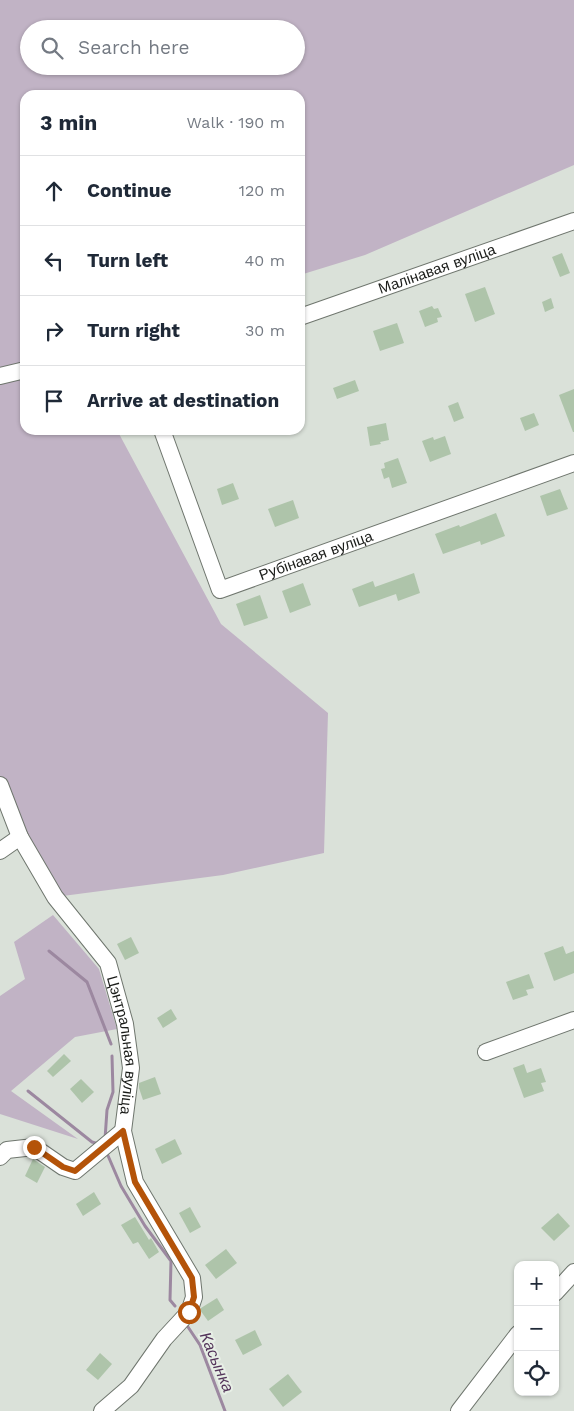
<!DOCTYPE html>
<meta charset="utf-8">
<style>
body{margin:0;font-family:"Work Sans",sans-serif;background:#f2f2f3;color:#1f2937}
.controls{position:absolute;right:15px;bottom:15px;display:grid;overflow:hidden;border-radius:10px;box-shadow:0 1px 4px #0004}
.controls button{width:45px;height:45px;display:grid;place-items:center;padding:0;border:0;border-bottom:1px solid #e0e1e3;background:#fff;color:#1f2937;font:25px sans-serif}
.stop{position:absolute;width:15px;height:15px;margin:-11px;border:4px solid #b45309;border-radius:50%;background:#fff}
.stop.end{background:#b45309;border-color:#fff;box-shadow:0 1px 5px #0008}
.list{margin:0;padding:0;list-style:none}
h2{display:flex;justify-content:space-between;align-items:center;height:65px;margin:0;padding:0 20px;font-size:21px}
h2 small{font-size:16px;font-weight:400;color:#747a83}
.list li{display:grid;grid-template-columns:32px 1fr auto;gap:15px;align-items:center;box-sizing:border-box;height:70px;padding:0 20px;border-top:1px solid #e0e1e3}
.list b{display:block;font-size:19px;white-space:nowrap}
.list em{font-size:16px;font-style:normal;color:#747a83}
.icon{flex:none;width:28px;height:28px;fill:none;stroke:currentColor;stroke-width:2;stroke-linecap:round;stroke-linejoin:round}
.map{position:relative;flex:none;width:574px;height:1411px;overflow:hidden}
.search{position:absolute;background:#fff;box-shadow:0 1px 4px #0004;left:20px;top:20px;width:285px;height:55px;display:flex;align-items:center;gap:12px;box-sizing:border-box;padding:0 18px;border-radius:28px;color:#747a83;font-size:19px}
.panel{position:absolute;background:#fff;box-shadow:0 1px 4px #0004;left:20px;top:90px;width:285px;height:345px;border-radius:15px}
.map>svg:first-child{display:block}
</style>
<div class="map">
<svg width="574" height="1411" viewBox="0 0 574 1411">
<rect width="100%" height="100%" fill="#dae1d9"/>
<!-- green -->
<g fill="#c1b3c5" fill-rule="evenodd">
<path d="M 0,0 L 574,0 L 574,165 L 365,255 L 300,275 L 300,95 L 25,95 L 25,430 L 117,430 L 221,624 L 328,713 L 324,853 L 223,875 L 55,897 L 0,785 ZM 29,29 L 296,29 L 296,66 L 29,66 Z"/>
<polygon points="53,915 99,969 117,1029 75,1037 11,1091 78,1139 0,1114 0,996 25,979 14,942"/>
</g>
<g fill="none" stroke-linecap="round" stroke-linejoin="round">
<!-- stream -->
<g stroke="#9c88a0" stroke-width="3">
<polyline points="49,951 87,982 111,1044"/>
<polyline points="28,1091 92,1142 99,1144"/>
<polyline points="105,1139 107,1110 113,1092 112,1056"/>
<polyline points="106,1151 121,1186 145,1226 171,1261 170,1300 175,1306"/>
<polyline points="186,1324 200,1345 225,1411"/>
</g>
</g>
<!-- building -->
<g fill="#aec4aa">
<polygon points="562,253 570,273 560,277 552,257"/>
<polygon points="485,287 495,314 475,322 465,294"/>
<polygon points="551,298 554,308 545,312 542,302"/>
<polygon points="432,306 434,309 438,308 442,317 437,318 438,322 425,327 419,311"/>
<polygon points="397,323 404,343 380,351 373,331"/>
<polygon points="355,380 359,391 337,399 333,388"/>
<polygon points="574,389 574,432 573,432 559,395"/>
<polygon points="458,402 464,418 454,422 448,406"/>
<polygon points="534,413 539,425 525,431 520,418"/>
<polygon points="386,423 389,440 380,442 381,444 370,446 367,427"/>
<polygon points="445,436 451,454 430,462 422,441 433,437 434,440"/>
<polygon points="398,458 407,483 392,488 389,477 384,479 381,469 385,468 384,463"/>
<polygon points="233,483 239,499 222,505 217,489"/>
<polygon points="560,489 568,509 547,516 540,496"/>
<polygon points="293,500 299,518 275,527 268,509"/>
<polygon points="496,513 505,536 481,545 480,541 443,554 435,534 459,525 460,527"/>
<polygon points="414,573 420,593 398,601 396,594 359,607 352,589 373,581 375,587"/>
<polygon points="303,583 311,605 290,613 282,591"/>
<polygon points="260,595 268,618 244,626 236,604"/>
<polygon points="131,937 139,953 125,960 117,944"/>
<polygon points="563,946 566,954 574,951 574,973 554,981 544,953"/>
<polygon points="529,974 534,988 526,990 528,995 513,1000 506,982"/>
<polygon points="171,1009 177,1019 163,1028 157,1018"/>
<polygon points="64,1054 71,1061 53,1077 47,1071"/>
<polygon points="524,1064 527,1073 541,1068 546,1082 541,1083 544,1091 524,1098 513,1068"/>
<polygon points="155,1077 161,1094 143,1100 139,1088 139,1083"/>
<polygon points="81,1079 94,1092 82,1103 70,1089"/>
<polygon points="175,1139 182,1154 162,1164 155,1149"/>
<polygon points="33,1159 45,1167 37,1183 25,1176"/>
<polygon points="94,1192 101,1204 83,1216 76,1204"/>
<polygon points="190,1207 201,1227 190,1233 179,1213"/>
<polygon points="558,1213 570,1226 554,1241 541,1228"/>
<polygon points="135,1217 149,1240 151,1238 159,1252 149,1259 138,1242 133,1244 121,1225"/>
<polygon points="226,1249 237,1263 216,1279 205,1265"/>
<polygon points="217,1298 224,1310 208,1321 200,1310 201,1308"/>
<polygon points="255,1330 262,1345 243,1355 235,1340"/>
<polygon points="100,1353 112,1364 98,1380 86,1370"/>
<polygon points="288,1374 302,1392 283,1407 269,1389"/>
</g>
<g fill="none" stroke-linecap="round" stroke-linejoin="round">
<!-- minor casing -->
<g stroke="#6f766e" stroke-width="18">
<g id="minor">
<path id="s1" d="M 300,317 L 574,221"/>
<polyline points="0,376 25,370"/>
<path id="s2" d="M 162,430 L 220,590 L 574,463"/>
<path id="s3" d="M 0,785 L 20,837 L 55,897 L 108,963 L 125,1024 L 131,1068 L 123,1131 L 135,1182 L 192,1278 L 194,1297 L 189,1312 L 164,1339 L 131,1386 L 102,1411"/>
<polyline points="0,851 20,837"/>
<polyline points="486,1052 574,1020"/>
<polyline points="0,1157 7,1150 34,1147 63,1167 75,1171 123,1131"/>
<polyline points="555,1293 574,1272"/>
<polyline points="459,1411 518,1334"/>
</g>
</g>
<!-- minor -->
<use href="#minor" stroke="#fff" stroke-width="16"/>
</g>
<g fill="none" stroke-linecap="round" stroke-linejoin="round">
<!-- route -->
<polyline stroke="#b45309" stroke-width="6" points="34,1147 63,1167 75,1171 123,1131 135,1182 192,1278 194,1297 189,1312"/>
</g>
<g text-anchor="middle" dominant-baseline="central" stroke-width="4" stroke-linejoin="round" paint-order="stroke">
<!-- street labels -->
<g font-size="15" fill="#1a1c19" stroke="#e7efe6">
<text stroke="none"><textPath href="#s1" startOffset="145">Малінавая вуліца</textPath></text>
<text stroke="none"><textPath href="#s2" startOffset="272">Рубінавая вуліца</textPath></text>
<text stroke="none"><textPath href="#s3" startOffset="294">Цэнтральная вуліца</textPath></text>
</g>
<!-- water labels -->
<g font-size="16" font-style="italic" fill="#53345a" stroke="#e7efe6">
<text transform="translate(217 1362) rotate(67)">Касынка</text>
</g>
</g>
</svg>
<div class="controls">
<button>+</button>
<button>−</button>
<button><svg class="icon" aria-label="locate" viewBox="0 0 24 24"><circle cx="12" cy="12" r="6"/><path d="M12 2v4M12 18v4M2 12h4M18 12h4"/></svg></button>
</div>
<div class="stop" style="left:189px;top:1312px"></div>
<div class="stop end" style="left:34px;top:1147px"></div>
<div class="search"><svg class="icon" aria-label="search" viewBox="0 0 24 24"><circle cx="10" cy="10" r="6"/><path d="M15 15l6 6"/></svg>Search here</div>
<section class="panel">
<h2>3 min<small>Walk · 190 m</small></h2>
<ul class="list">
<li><svg class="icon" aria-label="ahead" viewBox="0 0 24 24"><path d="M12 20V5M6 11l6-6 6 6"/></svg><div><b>Continue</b></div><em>120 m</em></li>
<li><svg class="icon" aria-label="left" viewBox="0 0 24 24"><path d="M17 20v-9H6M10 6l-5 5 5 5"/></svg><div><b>Turn left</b></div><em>40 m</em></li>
<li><svg class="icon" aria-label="right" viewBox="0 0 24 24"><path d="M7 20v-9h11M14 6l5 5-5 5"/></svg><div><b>Turn right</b></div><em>30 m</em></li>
<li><svg class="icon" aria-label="arrive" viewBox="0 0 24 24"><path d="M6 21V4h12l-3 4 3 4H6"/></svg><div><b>Arrive at destination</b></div></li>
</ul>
</section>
</div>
